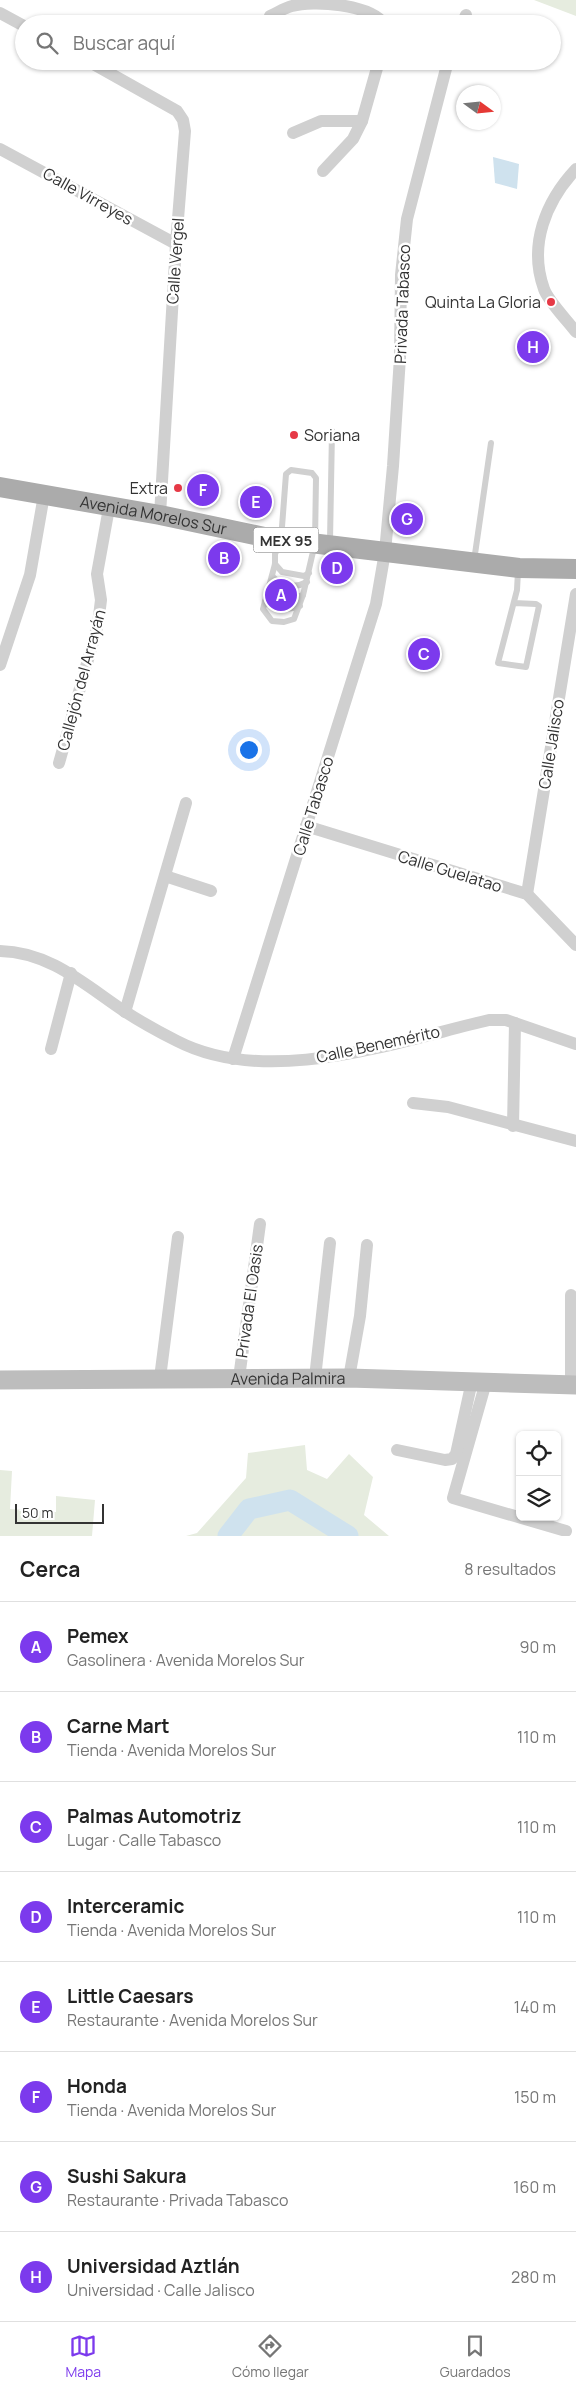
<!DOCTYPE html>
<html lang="es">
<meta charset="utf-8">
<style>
body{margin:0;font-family:Manrope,sans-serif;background:#f2f2f2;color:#222}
.controls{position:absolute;right:15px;bottom:15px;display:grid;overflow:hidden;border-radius:8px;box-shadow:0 1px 4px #0004}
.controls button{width:45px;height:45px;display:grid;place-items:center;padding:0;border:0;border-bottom:1px solid #e0e0e0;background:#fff;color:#222;font:25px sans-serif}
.compass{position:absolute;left:456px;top:85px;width:45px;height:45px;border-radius:50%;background:#fff;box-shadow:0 1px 4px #0004;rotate:105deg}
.scale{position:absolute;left:15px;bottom:12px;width:89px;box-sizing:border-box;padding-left:5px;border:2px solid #333;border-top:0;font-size:14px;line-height:18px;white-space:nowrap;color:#333;-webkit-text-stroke:4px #fff;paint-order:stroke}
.you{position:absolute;left:248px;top:749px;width:18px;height:18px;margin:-12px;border:4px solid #fff;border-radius:50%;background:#1a73e8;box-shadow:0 0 0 8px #1a73e833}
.badge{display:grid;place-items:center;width:32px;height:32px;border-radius:50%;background:#7c3aed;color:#fff;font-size:16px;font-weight:700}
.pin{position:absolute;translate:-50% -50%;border:2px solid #fff;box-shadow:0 1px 5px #0006}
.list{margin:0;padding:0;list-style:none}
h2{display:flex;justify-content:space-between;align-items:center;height:65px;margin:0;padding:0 20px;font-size:21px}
h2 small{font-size:16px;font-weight:400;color:#767676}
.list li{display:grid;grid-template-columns:32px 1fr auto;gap:15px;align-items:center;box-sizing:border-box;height:90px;padding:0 20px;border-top:1px solid #e0e0e0}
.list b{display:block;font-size:19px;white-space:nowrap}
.list p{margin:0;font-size:16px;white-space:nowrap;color:#767676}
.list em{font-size:16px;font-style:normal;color:#767676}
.icon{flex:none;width:28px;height:28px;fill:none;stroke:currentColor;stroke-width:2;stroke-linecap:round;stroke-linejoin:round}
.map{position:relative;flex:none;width:576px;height:1536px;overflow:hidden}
.search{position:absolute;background:#fff;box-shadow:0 1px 4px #0004;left:15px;right:15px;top:15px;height:55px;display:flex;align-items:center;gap:12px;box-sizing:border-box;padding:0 18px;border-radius:28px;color:#767676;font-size:19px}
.sheet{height:785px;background:#fff}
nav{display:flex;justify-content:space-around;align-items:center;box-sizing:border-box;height:70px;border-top:1px solid #e0e0e0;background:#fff;font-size:14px;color:#767676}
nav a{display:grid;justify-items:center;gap:2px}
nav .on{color:#7c3aed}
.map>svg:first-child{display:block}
</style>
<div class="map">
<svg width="576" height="1536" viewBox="0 0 576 1536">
<rect width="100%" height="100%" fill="#fff"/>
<!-- green -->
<g fill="#e6ecdf">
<polygon points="534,0 576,0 576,16"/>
<polygon points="305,1445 307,1470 327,1479 349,1454 373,1477 364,1515 389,1536 186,1536 197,1533 246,1478 248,1453"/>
<polygon points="0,1470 12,1471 10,1509 56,1512 56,1496 95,1500 92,1536 0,1536"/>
</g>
<!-- water -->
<polygon fill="#cfe2ee" points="493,157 519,164 517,189 495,183"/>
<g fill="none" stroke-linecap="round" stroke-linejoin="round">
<!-- river -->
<polyline stroke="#cfe2ee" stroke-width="21" points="228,1536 249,1509 290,1500 348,1536"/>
<!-- lane -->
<g stroke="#d0d0d0" stroke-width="6">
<polygon points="291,470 312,473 316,478 315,543 303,595 294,619 284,622 272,621 263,609 275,564 275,554 281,540 286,474"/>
<polyline points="330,541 332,431"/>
<polyline points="474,561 491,443"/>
<polyline points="275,564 282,572 304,576 309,573"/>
<path d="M 272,576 C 282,586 294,589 307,582"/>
<path d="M 269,588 C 279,598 290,599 303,595"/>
<path d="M 265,601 C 274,609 288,611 300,606"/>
<polyline points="514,603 536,604 539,606 526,667 498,663 517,590 518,571"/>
</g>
<!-- street -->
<g stroke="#d0d0d0" stroke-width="12">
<polyline points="0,13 24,26"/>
<path d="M 270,16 C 277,13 284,8 292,6 C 313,0 370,4 384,24"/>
<polyline points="462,24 466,15"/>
<polyline points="88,61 177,111 183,120 185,131 176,244 160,515"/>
<polyline points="293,133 321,121 362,121"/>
<polyline points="0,149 176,244"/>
<path d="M 576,169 C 546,201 528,245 544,289 C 548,301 567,320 576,332"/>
<polyline points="323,171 353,139 362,121 379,61"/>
<polyline points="0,665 30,575 44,495"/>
<polyline points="59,763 98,624 101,600 97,574 109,508"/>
<polyline points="306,826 527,894 576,945"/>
<polyline points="165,876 211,891"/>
<polyline points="527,894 576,594"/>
<path d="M 0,951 C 50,952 85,985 124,1011 C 141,1022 159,1032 177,1041 C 268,1088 395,1042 489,1020 L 506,1020 L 576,1044"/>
<polyline points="125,1012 186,803"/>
<polyline points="51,1049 71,973"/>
<polyline points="233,1059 376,604 385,552 393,466 400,357 401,275 407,219 448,61"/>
<polyline points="413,1103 448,1107 576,1141"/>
<polyline points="513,1126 515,1023"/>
<polyline points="160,1378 178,1237"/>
<polyline points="239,1378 260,1224"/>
<polyline points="315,1378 330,1243"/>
<polyline points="349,1378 360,1316 367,1245"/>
<polyline points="486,1382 453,1498 566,1531"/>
<polyline points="571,1385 571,1295"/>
<polyline points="397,1450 445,1460 452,1459 456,1454 472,1381"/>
</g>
<!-- secondary -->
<path stroke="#bdbdbd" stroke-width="19" id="s1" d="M 0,1380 L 349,1378 L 576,1385"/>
<!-- primary -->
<path stroke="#ababab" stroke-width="20" id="s2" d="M 0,487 L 160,515 L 269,538 L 519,568 L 576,569"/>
</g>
<!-- markers -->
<g fill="#e63946" stroke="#fff" stroke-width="2">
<circle cx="551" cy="302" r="5"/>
<circle cx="294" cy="435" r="5"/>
<circle cx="178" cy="488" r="5"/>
</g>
<g text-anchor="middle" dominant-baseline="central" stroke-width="5" stroke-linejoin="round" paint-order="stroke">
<!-- shield labels -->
<rect fill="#fff" stroke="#707070" stroke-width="1" x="253.5" y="527.5" width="65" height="25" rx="4"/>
<g font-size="15" font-weight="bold" fill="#333">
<text x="286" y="540">MEX 95</text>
</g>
<!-- street labels -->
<g font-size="16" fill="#333" stroke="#fff">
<text transform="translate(88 196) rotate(29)">Calle Virreyes</text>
<text transform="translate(175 261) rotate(-86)">Calle Vergel</text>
<text transform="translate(402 304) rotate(-88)">Privada Tabasco</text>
<text stroke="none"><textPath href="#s2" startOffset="156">Avenida Morelos Sur</textPath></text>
<text transform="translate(81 680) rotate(-75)">Callejón del Arrayán</text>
<text transform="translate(551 744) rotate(-81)">Calle Jalisco</text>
<text transform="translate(313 806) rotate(-73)">Calle Tabasco</text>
<text transform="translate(450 871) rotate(17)">Calle Guelatao</text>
<text transform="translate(378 1044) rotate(-12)">Calle Benemérito</text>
<text transform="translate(249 1301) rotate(-82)">Privada El Oasis</text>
<text stroke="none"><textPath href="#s1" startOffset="288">Avenida Palmira</textPath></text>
</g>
<!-- poi labels -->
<g font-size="16" fill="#333" stroke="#fff" text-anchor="end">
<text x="541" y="302">Quinta La Gloria</text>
<text x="304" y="435" text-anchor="start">Soriana</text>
<text x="168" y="488">Extra</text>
</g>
</g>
</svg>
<div class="controls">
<button><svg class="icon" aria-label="locate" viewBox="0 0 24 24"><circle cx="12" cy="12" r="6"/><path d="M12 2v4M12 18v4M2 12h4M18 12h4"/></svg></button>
<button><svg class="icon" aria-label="layers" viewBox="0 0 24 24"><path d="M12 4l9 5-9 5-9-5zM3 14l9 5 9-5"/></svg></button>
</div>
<svg class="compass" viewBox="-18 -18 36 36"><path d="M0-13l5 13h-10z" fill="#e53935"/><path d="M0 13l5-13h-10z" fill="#767676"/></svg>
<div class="scale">50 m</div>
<div class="you"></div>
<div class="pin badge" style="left:281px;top:595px">A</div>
<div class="pin badge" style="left:224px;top:558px">B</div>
<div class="pin badge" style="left:424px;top:654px">C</div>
<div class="pin badge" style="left:337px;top:568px">D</div>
<div class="pin badge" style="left:256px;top:502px">E</div>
<div class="pin badge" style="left:203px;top:490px">F</div>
<div class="pin badge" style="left:407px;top:519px">G</div>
<div class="pin badge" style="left:533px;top:347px">H</div>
<div class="search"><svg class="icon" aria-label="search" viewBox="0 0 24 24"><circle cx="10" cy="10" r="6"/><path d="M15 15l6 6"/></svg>Buscar aquí</div>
</div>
<section class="sheet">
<h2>Cerca<small>8 resultados</small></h2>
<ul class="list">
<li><span class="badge">A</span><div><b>Pemex</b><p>Gasolinera · Avenida Morelos Sur</p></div><em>90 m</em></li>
<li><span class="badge">B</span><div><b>Carne Mart</b><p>Tienda · Avenida Morelos Sur</p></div><em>110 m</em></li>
<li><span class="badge">C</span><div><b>Palmas Automotriz</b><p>Lugar · Calle Tabasco</p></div><em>110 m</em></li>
<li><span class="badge">D</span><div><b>Interceramic</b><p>Tienda · Avenida Morelos Sur</p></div><em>110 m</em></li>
<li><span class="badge">E</span><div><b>Little Caesars</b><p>Restaurante · Avenida Morelos Sur</p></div><em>140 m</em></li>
<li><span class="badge">F</span><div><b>Honda</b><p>Tienda · Avenida Morelos Sur</p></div><em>150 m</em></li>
<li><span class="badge">G</span><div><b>Sushi Sakura</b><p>Restaurante · Privada Tabasco</p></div><em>160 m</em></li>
<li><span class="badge">H</span><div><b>Universidad Aztlán</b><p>Universidad · Calle Jalisco</p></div><em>280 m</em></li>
</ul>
</section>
<nav>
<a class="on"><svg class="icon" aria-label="map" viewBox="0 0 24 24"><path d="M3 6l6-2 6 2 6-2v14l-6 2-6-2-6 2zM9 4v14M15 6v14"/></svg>Mapa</a>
<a><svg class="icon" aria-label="directions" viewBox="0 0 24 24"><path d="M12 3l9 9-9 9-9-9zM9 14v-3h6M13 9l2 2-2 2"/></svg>Cómo llegar</a>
<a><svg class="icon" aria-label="saved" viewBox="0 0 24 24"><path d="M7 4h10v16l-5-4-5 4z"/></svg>Guardados</a>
</nav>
